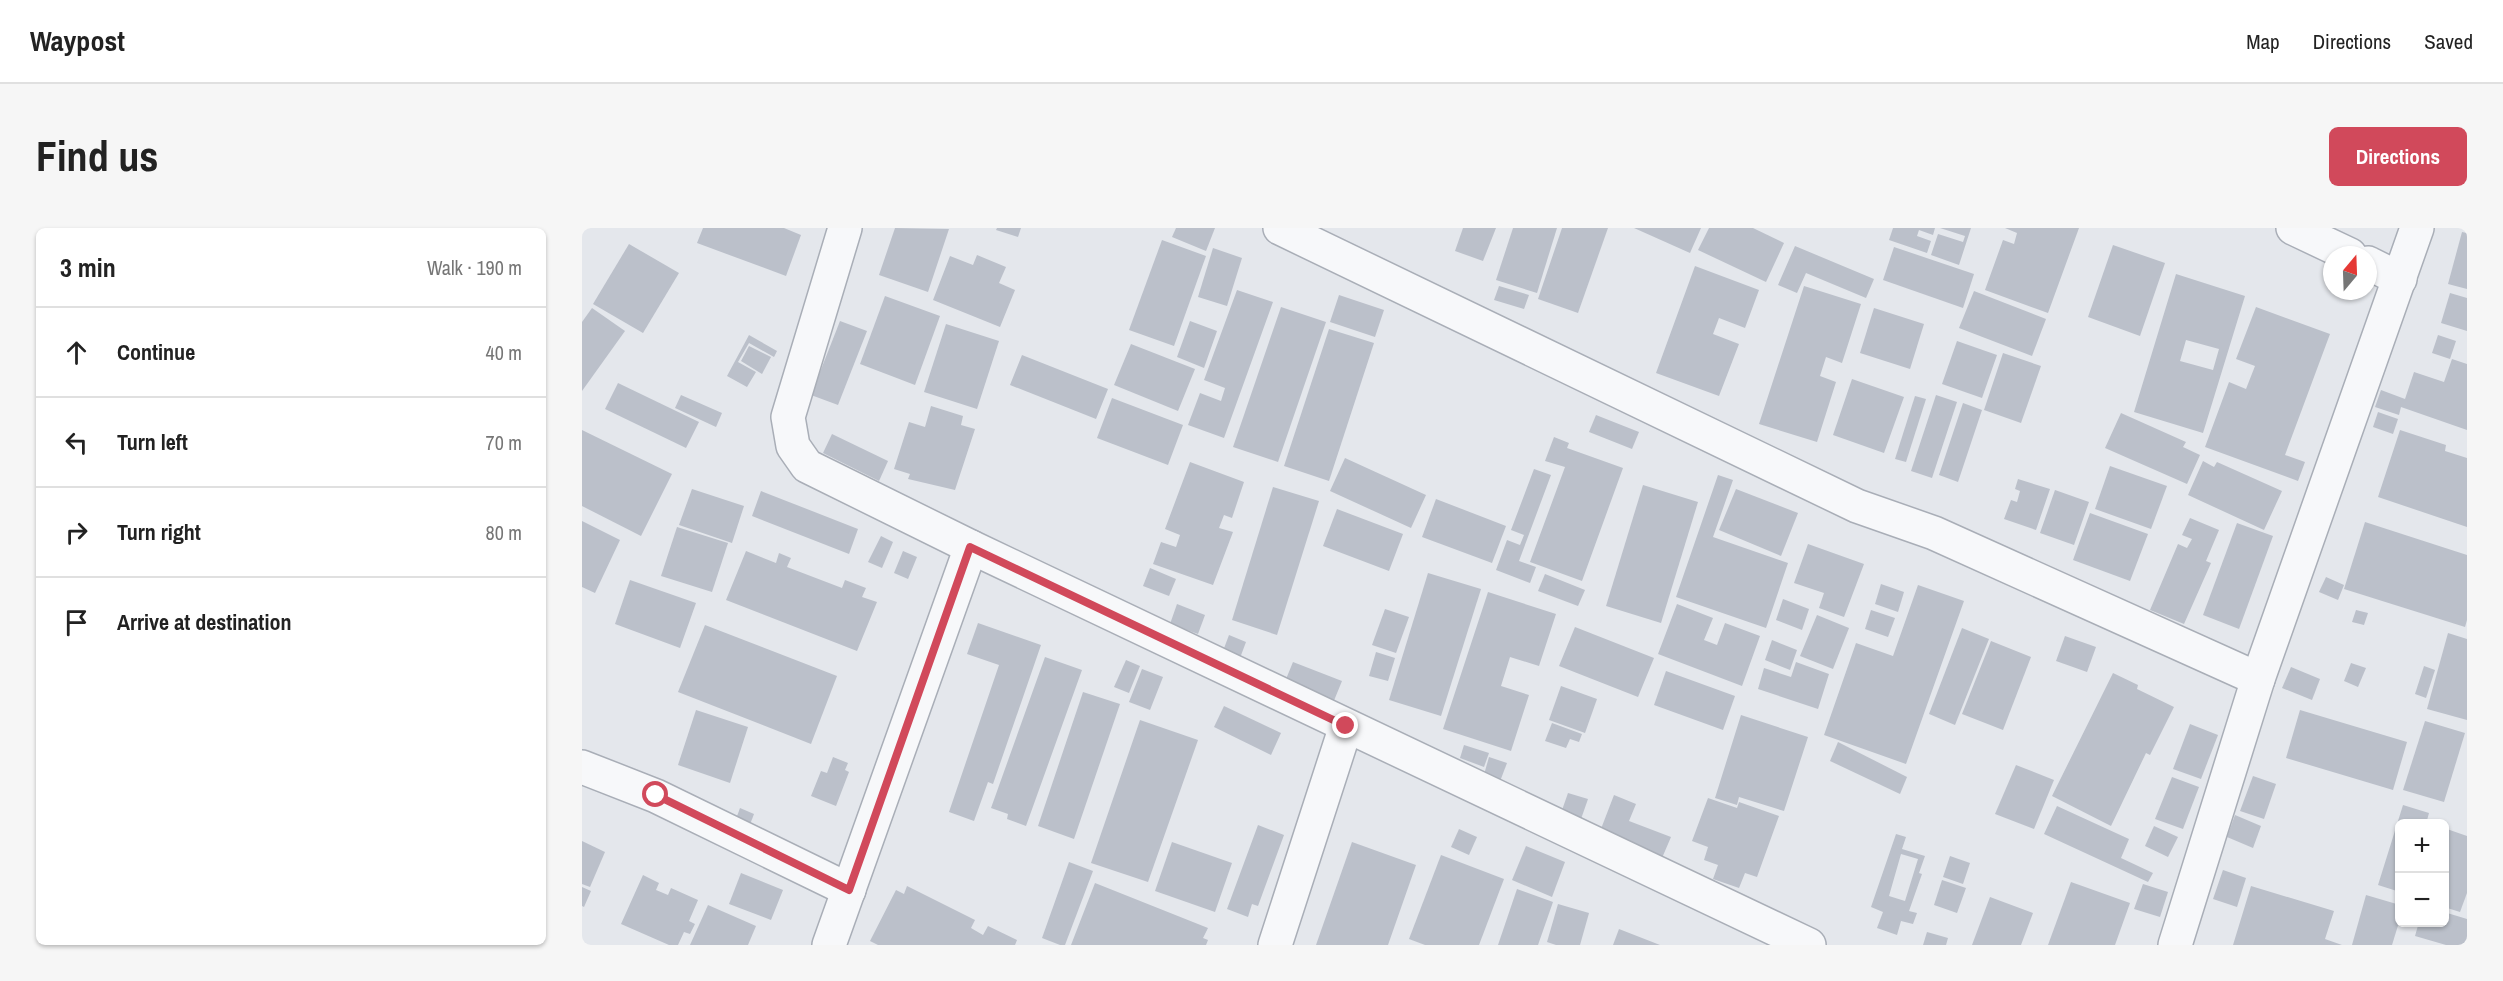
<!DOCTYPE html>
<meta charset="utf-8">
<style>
body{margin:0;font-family:"Archivo Narrow",sans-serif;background:#f6f6f6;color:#222}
.controls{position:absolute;right:18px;bottom:18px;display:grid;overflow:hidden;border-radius:9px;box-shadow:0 2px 4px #0004}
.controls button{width:54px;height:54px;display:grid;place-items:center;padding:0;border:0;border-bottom:2px solid #e0e0e0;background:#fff;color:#222;font:30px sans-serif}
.compass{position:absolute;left:1741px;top:18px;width:54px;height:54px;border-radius:50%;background:#fff;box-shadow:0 2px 4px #0004;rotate:19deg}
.stop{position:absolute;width:18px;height:18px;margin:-14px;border:4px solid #d1495b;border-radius:50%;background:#fff}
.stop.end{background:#d1495b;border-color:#fff;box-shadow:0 2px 6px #0008}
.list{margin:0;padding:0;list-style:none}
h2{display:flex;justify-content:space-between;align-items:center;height:78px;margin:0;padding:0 24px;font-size:26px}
h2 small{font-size:20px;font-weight:400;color:#767676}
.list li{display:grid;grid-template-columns:39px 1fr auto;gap:18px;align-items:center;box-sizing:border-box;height:90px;padding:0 24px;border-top:2px solid #e0e0e0}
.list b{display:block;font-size:22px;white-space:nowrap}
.list em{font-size:20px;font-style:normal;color:#767676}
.icon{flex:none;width:33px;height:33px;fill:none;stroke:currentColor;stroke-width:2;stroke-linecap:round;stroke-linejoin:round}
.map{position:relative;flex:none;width:1885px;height:717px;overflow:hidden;border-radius:9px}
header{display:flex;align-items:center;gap:36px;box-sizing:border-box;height:84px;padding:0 30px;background:#fff;border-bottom:2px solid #e0e0e0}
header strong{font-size:28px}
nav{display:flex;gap:33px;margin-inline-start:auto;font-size:21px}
.intro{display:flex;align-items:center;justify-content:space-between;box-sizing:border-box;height:144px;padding:0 36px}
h1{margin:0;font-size:42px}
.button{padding:15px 27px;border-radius:9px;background:#d1495b;color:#fff;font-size:21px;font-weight:700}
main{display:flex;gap:36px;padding:0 36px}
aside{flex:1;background:#fff;border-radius:9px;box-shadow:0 2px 4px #0004}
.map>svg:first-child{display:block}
</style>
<header>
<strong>Waypost</strong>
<nav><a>Map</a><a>Directions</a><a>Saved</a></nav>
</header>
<div class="intro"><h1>Find us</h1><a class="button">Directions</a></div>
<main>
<aside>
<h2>3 min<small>Walk · 190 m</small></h2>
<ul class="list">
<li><svg class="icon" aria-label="ahead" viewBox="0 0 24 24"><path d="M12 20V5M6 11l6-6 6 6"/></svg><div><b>Continue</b></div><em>40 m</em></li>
<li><svg class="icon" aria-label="left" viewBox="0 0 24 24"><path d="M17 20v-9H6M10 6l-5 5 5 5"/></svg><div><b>Turn left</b></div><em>70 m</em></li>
<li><svg class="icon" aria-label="right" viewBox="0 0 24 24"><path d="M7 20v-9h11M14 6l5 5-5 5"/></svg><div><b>Turn right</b></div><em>80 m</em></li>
<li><svg class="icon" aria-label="arrive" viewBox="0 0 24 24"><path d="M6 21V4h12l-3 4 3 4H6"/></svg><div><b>Arrive at destination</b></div></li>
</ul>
</aside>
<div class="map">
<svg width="1885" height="717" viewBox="0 0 1885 717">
<rect width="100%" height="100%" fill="#e4e7ec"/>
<!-- building -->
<g fill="#bbc0ca" fill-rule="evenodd">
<polygon points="121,0 202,0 219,7 204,48 115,15"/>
<polygon points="313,0 367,1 346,64 297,47"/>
<polygon points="415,0 439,0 436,9 414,2"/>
<polygon points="594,0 633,0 624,23 590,9"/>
<polygon points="881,0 914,0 901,33 873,23"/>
<polygon points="931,0 975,0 955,65 914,52"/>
<polygon points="980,0 1026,0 996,85 956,71"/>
<polygon points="1052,0 1119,0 1108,25"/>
<polygon points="1127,0 1171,0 1202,15 1184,54 1116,22"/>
<polygon points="1311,0 1353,0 1351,7 1337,2 1335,8 1349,13 1345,25 1307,12"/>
<polygon points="1358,0 1389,0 1377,37 1349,27 1356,6 1381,14 1383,8"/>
<polygon points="1423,0 1497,0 1466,85 1403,62 1421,12 1432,16 1435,5"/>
<polygon points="1880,4 1885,5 1885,61 1866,56"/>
<polygon points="580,12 624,28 592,118 547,102"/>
<polygon points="47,16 97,45 61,105 11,76"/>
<polygon points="1531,17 1583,35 1558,108 1506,89"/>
<polygon points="1213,18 1292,51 1284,70 1224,45 1215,65 1196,57"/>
<polygon points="1312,19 1392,46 1381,80 1301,52"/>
<polygon points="631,20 660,30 645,78 616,69"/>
<polygon points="395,27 424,39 417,55 433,62 418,99 351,72 368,28 391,37"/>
<polygon points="1113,38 1177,62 1163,100 1137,90 1131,106 1157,116 1137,168 1074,145"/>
<path d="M 1594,46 L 1663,68 L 1621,205 L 1552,184 ZM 1604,112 L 1637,121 L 1631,142 L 1598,133 Z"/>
<polygon points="917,58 947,67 942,81 912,72"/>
<polygon points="1222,58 1279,76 1260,135 1244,129 1238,148 1254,154 1235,214 1177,196"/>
<polygon points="655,62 691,74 642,210 606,197 618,165 639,173 643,160 622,152"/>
<polygon points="1392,63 1464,91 1450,128 1377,100"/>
<polygon points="1868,65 1885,70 1885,103 1859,95"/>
<polygon points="757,67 802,82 793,109 748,94"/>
<polygon points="303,68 358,88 333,157 278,136"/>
<polygon points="699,79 744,94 696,234 651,219"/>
<polygon points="1674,79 1748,106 1703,227 1723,234 1716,253 1623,219 1647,154 1664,161 1673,138 1654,131"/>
<polygon points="10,80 43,103 0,163 0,94"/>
<polygon points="1292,80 1342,96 1328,141 1278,125"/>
<polygon points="258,93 285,103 256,177 229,167"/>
<polygon points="608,93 635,103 622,140 595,129"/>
<polygon points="364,96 417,113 395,181 342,164"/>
<polygon points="747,101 792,115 747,253 702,238"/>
<polygon points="167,107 195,123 192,129 167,115 156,134 174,144 165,159 145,148"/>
<polygon points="1856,107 1874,113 1868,131 1850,125"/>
<polygon points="1375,113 1415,127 1400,170 1360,156"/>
<polygon points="549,116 613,141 596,183 532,157"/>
<polygon points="167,118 189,129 180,146 159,133"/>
<polygon points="1421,125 1459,138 1439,195 1402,182"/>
<polygon points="440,127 526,161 514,191 428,157"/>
<polygon points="1870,131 1885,136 1885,202 1819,179 1817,187 1793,179 1799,162 1823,171 1832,144 1862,154"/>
<polygon points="1270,151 1322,169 1302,225 1251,207"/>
<polygon points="36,155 117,194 104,220 23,181"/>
<polygon points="99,167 140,185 134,199 93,180"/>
<polygon points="1354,167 1375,174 1350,250 1329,243"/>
<polygon points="1333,168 1344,171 1324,234 1313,231"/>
<polygon points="530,170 601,197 586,237 515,210"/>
<polygon points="1381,175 1400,182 1376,254 1357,247"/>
<polygon points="349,178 381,188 379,197 393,201 373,262 326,251 328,246 312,241 327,194 343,199"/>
<polygon points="1796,184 1816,191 1811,206 1791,199"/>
<polygon points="1539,185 1604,214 1601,219 1618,227 1605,256 1523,220"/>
<polygon points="1014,187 1057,204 1050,221 1007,204"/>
<polygon points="0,202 90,246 59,308 0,278"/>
<polygon points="1818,202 1864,217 1863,223 1885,230 1885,299 1796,269"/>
<polygon points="250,206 306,233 297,253 241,225"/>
<polygon points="972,209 987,215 985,220 1041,240 1000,353 948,334 983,239 963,233"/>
<polygon points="763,230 844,267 829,300 748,263"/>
<polygon points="1621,233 1632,239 1635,234 1700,263 1682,302 1606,267"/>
<polygon points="608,234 662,254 650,290 642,287 637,300 651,304 631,357 571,336 579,314 594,319 598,307 583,301"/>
<polygon points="1528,238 1585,258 1569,301 1513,281"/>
<polygon points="952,241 969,247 937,333 954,339 948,355 914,342 925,312 938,317 942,307 929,302"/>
<polygon points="1136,247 1151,252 1131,309 1206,335 1184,400 1094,369"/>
<polygon points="1436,251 1468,261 1454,302 1422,291 1429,272 1435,274 1438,263 1433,261"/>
<polygon points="1061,257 1116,274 1079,395 1024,378"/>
<polygon points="691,259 737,273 695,407 650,392"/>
<polygon points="110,261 162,278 150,315 97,297"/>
<polygon points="1154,261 1216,285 1199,328 1137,302"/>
<polygon points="1473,262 1507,274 1492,317 1458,305"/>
<polygon points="179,263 276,301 267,326 170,288"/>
<polygon points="854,271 924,298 910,335 840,309"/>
<polygon points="755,281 821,306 807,343 741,318"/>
<polygon points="1508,285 1566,306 1548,353 1491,332"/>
<polygon points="1608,290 1637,302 1624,333 1629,335 1602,396 1568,382 1596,316 1605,320 1610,311 1600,307"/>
<polygon points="0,293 38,312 13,365 0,359"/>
<polygon points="1783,294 1885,327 1885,392 1883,399 1762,361"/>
<polygon points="1655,295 1691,308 1657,401 1621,387"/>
<polygon points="95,299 146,315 130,364 79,348"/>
<polygon points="299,308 311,314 300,340 286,334"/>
<polygon points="1226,316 1282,336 1262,389 1237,380 1242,365 1212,355"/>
<polygon points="164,323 194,335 197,325 209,330 205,339 260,360 263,352 284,360 280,369 295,374 275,423 144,372"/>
<polygon points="321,323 335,329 326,351 312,345"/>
<polygon points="568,340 594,351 587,368 561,358"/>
<polygon points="846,345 899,361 859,488 807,472"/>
<polygon points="963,346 1003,362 996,378 956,363"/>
<polygon points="1744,349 1762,357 1756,372 1737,364"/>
<polygon points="48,352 114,375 98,420 33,396"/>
<polygon points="1299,356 1322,364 1316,384 1293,376"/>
<polygon points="1336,357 1382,373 1324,536 1242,507 1274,415 1311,428"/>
<polygon points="906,364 974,386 957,438 928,429 919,458 947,467 929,523 861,501"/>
<polygon points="1201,371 1227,381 1220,402 1194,392"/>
<polygon points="595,376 623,387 616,406 588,396"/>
<polygon points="1095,376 1131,390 1122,412 1135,417 1143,395 1178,408 1160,458 1076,426"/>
<polygon points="803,381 827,389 814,425 790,417"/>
<polygon points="1289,382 1313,390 1306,409 1283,401"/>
<polygon points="1774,382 1786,385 1782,397 1770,394"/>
<polygon points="1235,387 1267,400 1251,441 1218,428"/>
<polygon points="396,395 459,417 411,556 406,554 392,593 367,584 417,437 385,426"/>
<polygon points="123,397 255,448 229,516 96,464"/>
<polygon points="993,399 1072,430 1056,469 977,438"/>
<polygon points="1380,400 1407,411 1373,497 1347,486"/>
<polygon points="1866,405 1885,411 1885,492 1845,481"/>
<polygon points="647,407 664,414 658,430 641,423"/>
<polygon points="1483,408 1514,419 1505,444 1474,433"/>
<polygon points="1190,412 1215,422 1208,442 1183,432"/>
<polygon points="1409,413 1449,429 1421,502 1380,486"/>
<polygon points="794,424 813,430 806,453 787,448"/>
<polygon points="463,429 500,442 444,598 425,591 426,586 409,580"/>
<polygon points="544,432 558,438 547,465 532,459"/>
<polygon points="711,434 760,453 751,475 702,456"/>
<polygon points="1214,434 1247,446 1236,481 1176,461 1182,440 1209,449"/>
<polygon points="1769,435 1784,440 1776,459 1762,453"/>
<polygon points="1842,438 1853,442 1844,470 1833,466"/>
<polygon points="1709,439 1738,451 1730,472 1700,460"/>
<polygon points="560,441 581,449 568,482 547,474"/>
<polygon points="1084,443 1153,468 1141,502 1072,477"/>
<polygon points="1531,445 1556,457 1555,461 1592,479 1568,527 1564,525 1529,598 1470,568"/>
<polygon points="979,458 1015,471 1003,505 967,492"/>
<polygon points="501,464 538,476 492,611 456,598"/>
<polygon points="642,478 699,505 689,527 632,499"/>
<polygon points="114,482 166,499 148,555 96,537"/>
<polygon points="1718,482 1825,514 1811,562 1704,530"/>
<polygon points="1159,487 1226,509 1202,583 1157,569 1155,577 1133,570"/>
<polygon points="558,492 616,512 566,654 509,635"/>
<polygon points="1843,493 1883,505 1862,574 1821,562"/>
<polygon points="970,495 1000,506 997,514 988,511 984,520 963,513"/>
<polygon points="1608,496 1636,507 1619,551 1591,541"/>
<polygon points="1256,514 1325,549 1318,566 1248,533"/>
<polygon points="882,517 907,525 902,539 878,530"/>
<polygon points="251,529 266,535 263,542 267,544 254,578 229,568 239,543 245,545"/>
<polygon points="907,529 925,535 917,556 901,550"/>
<polygon points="1434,537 1472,552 1452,601 1413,586"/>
<polygon points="1671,548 1694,556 1682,591 1658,583"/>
<polygon points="1590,549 1617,559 1601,601 1573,591"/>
<polygon points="986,565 1006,571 999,591 979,585"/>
<polygon points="1032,567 1054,576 1047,593 1089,609 1080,630 1017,606"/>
<polygon points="1126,570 1155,580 1157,574 1197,588 1175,649 1163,645 1157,660 1131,651 1136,637 1122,632 1126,619 1110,613"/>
<polygon points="1821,577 1847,585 1844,596 1818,596 1818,664 1796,657"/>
<polygon points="1475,578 1547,611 1539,630 1571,645 1566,654 1462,606"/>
<polygon points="158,580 172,586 164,607 150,602"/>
<polygon points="1653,587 1679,598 1671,620 1645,609"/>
<polygon points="676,597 702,607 676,678 670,676 666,689 645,681"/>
<polygon points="1572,598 1596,609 1586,629 1563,618"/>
<polygon points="1862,600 1885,608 1885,665 1878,684 1862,679"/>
<polygon points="877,601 895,609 887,627 869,619"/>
<path d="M 1314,606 L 1324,609 L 1320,621 L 1343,628 L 1337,645 L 1340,646 L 1327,683 L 1335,685 L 1331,696 L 1319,693 L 1315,707 L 1295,700 L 1301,684 L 1289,679 ZM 1319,626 L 1336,631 L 1323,673 L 1307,668 Z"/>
<polygon points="0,613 23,624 8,659 0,656"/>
<polygon points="590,614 650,635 633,684 573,663"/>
<polygon points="770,614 834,637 806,717 734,717"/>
<polygon points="944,618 983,634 970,669 930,652"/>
<polygon points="859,627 922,651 897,717 843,717 827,711"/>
<polygon points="1368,628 1388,635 1381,656 1361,649"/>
<polygon points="487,634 511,643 483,717 478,717 460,710"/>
<polygon points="1641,642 1664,650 1655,679 1631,671"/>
<polygon points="159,645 201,662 189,692 147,676"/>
<polygon points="61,647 77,655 74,662 86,667 89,660 116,672 107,693 113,696 108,706 102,704 96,717 87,717 39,696"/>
<polygon points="1360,652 1384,660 1375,685 1352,677"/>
<polygon points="1489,654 1548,675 1533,717 1466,717"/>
<polygon points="513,655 626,700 621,710 626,712 624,717 489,717"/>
<polygon points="1561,656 1586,664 1578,689 1552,681"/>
<polygon points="325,658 393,692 389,700 401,707 406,698 435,712 433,717 296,717 288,713 314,662 322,666"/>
<polygon points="1669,658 1752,683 1743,711 1760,717 1651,717"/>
<polygon points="0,659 9,663 2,679 0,678"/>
<polygon points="935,661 971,674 956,717 916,717"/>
<polygon points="1784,667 1818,677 1818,691 1810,717 1770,717"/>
<polygon points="1408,669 1451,685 1439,717 1390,717"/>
<polygon points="976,676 1007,685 998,717 974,717 965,714"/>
<polygon points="126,677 174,698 166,717 108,717"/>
<polygon points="1862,684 1885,691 1885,717 1864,717 1833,708 1837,694 1862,694"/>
<polygon points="1037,701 1078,717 1031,717"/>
<polygon points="1345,704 1366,710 1364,717 1341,717"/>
</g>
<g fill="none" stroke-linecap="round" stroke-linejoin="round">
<!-- minor casing -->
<g stroke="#a9aeb7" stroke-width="36">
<g id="minor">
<polyline points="263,0 206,189 211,218 225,238 389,319 1227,717"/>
<polyline points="698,0 1275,278 1352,305 1676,451"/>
<polyline points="1711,0 1768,27"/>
<polyline points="1786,35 1818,51"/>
<polyline points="0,539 74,568 267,662"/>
<polyline points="247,717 389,319"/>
<polyline points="693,717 764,498"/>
<polyline points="1593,717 1676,451 1835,0"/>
</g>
</g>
<!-- minor -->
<use href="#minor" stroke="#f7f8fa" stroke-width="33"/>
</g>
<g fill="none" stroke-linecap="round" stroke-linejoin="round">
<!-- route -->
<polyline stroke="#d1495b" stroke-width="8" points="74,567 267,662 388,319 764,498"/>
</g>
</svg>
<div class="controls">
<button>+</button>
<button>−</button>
</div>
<svg class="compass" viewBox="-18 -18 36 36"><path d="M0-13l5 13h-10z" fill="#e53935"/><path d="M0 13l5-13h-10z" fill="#767676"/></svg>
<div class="stop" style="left:74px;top:567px"></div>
<div class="stop end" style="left:764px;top:498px"></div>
</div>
</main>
